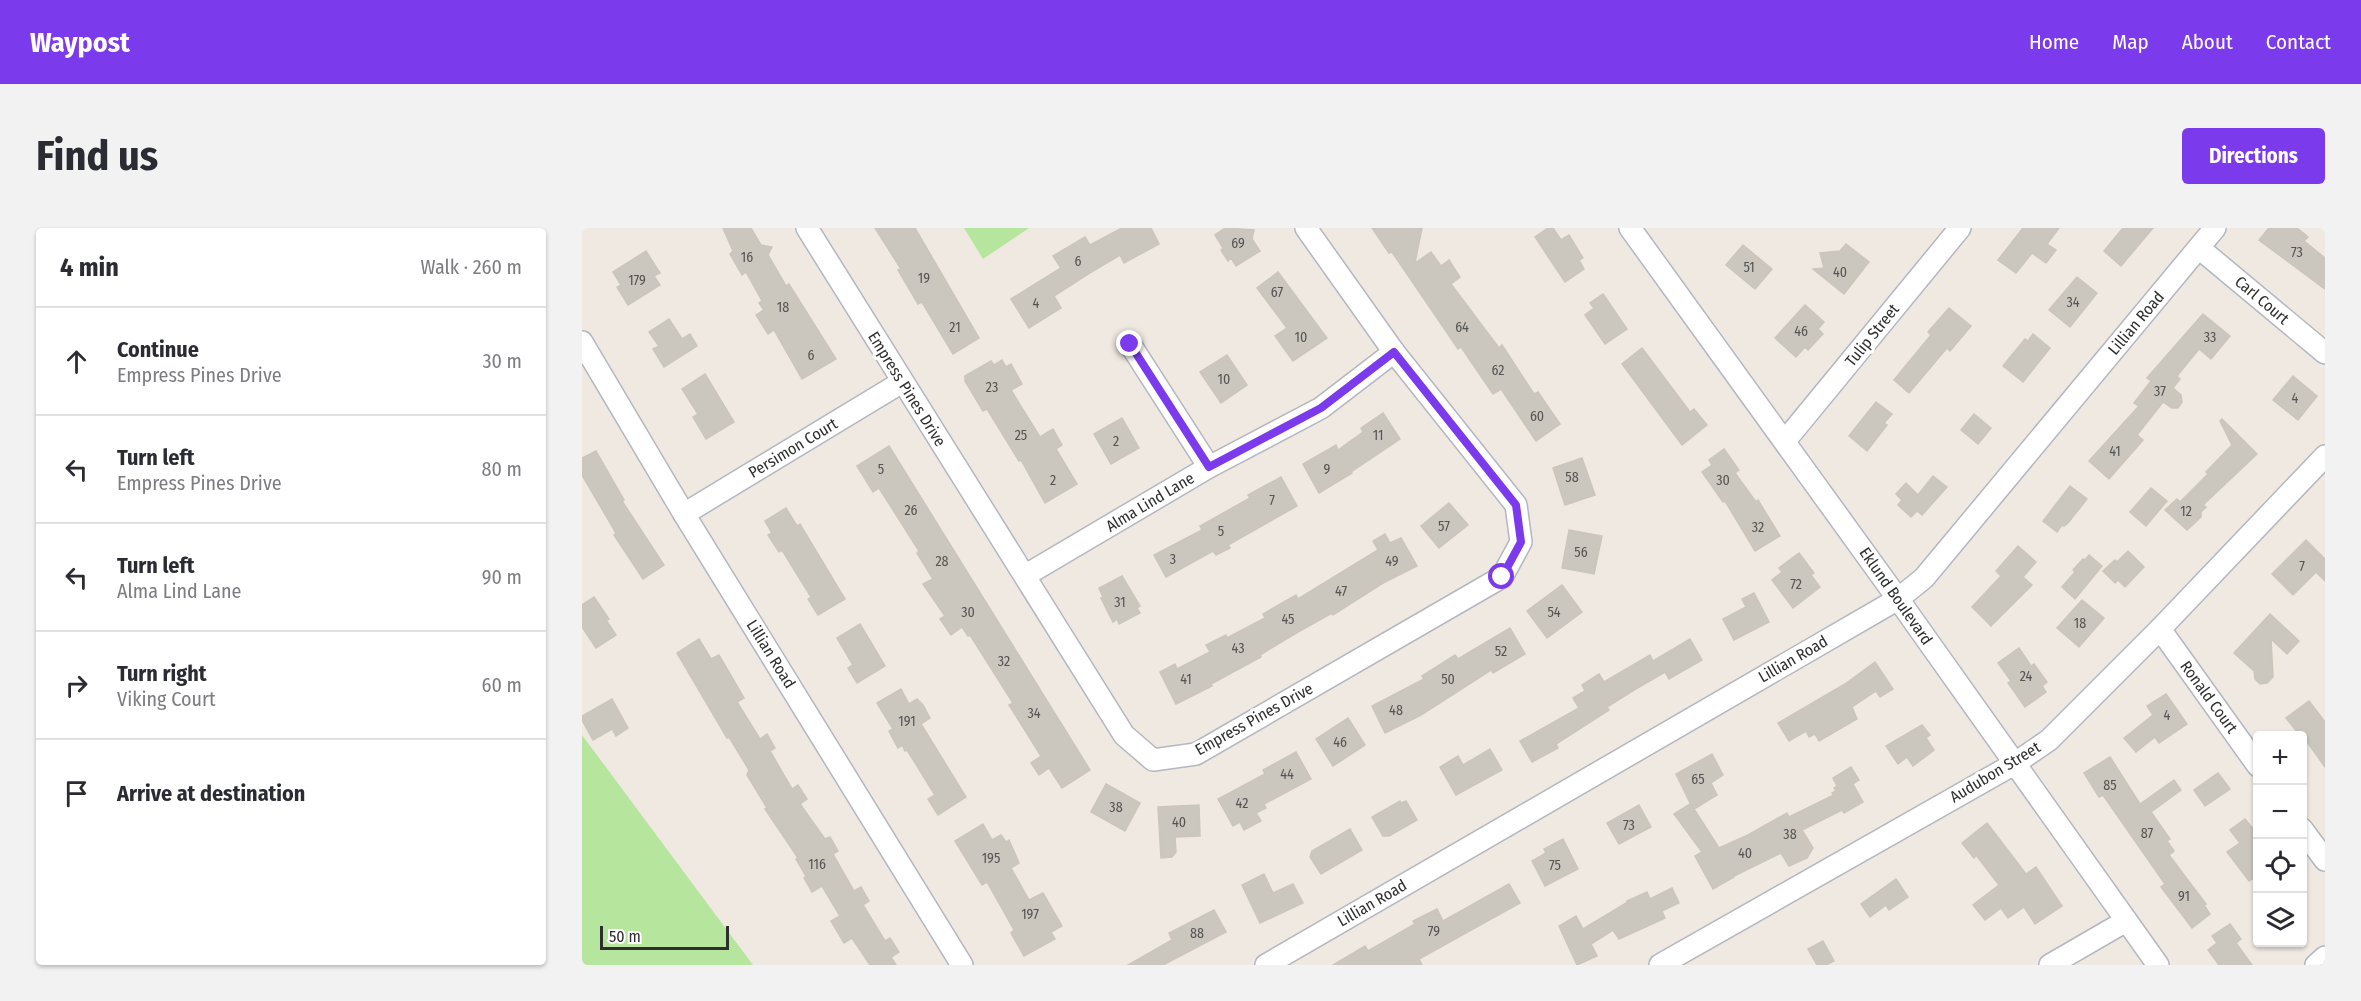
<!DOCTYPE html>
<meta charset="utf-8">
<style>
body{margin:0;font-family:"Fira Sans Condensed",sans-serif;background:#f2f2f3;color:#2b2b33}
.controls{position:absolute;right:18px;bottom:18px;display:grid;overflow:hidden;border-radius:6px;box-shadow:0 2px 4px #0004}
.controls button{width:54px;height:54px;display:grid;place-items:center;padding:0;border:0;border-bottom:2px solid #e1e1e2;background:#fff;color:#2b2b33;font:30px sans-serif}
.scale{position:absolute;left:18px;bottom:15px;width:129px;box-sizing:border-box;padding-left:6px;border:3px solid #2e2e2e;border-top:0;font-size:16px;line-height:21px;white-space:nowrap;color:#2e2e2e;-webkit-text-stroke:4px #fff;paint-order:stroke}
.stop{position:absolute;width:18px;height:18px;margin:-14px;border:4px solid #7c3aed;border-radius:50%;background:#fff}
.stop.end{background:#7c3aed;border-color:#fff;box-shadow:0 2px 6px #0008}
.list{margin:0;padding:0;list-style:none}
h2{display:flex;justify-content:space-between;align-items:center;height:78px;margin:0;padding:0 24px;font-size:26px}
h2 small{font-size:20px;font-weight:400;color:#7c7c81}
.list li{display:grid;grid-template-columns:39px 1fr auto;gap:18px;align-items:center;box-sizing:border-box;height:108px;padding:0 24px;border-top:2px solid #e1e1e2}
.list b{display:block;font-size:22px;white-space:nowrap}
.list p{margin:0;font-size:20px;white-space:nowrap;color:#7c7c81}
.list em{font-size:20px;font-style:normal;color:#7c7c81}
.icon{flex:none;width:33px;height:33px;fill:none;stroke:currentColor;stroke-width:2;stroke-linecap:round;stroke-linejoin:round}
.map{position:relative;flex:none;width:1743px;height:737px;overflow:hidden;border-radius:6px}
header{display:flex;align-items:center;gap:36px;box-sizing:border-box;height:84px;padding:0 30px;background:#7c3aed;color:#fff}
header strong{font-size:28px}
nav{display:flex;gap:33px;margin-inline-start:auto;font-size:21px}
.intro{display:flex;align-items:center;justify-content:space-between;box-sizing:border-box;height:144px;padding:0 36px}
h1{margin:0;font-size:42px}
.button{padding:15px 27px;border-radius:6px;background:#7c3aed;color:#fff;font-size:21px;font-weight:700}
main{display:flex;gap:36px;padding:0 36px}
aside{flex:1;background:#fff;border-radius:6px;box-shadow:0 2px 4px #0004}
.map>svg:first-child{display:block}
</style>
<header>
<strong>Waypost</strong>
<nav><a>Home</a><a>Map</a><a>About</a><a>Contact</a></nav>
</header>
<div class="intro"><h1>Find us</h1><a class="button">Directions</a></div>
<main>
<aside>
<h2>4 min<small>Walk · 260 m</small></h2>
<ul class="list">
<li><svg class="icon" aria-label="ahead" viewBox="0 0 24 24"><path d="M12 20V5M6 11l6-6 6 6"/></svg><div><b>Continue</b><p>Empress Pines Drive</p></div><em>30 m</em></li>
<li><svg class="icon" aria-label="left" viewBox="0 0 24 24"><path d="M17 20v-9H6M10 6l-5 5 5 5"/></svg><div><b>Turn left</b><p>Empress Pines Drive</p></div><em>80 m</em></li>
<li><svg class="icon" aria-label="left" viewBox="0 0 24 24"><path d="M17 20v-9H6M10 6l-5 5 5 5"/></svg><div><b>Turn left</b><p>Alma Lind Lane</p></div><em>90 m</em></li>
<li><svg class="icon" aria-label="right" viewBox="0 0 24 24"><path d="M7 20v-9h11M14 6l5 5-5 5"/></svg><div><b>Turn right</b><p>Viking Court</p></div><em>60 m</em></li>
<li><svg class="icon" aria-label="arrive" viewBox="0 0 24 24"><path d="M6 21V4h12l-3 4 3 4H6"/></svg><div><b>Arrive at destination</b></div></li>
</ul>
</aside>
<div class="map">
<svg width="1743" height="737" viewBox="0 0 1743 737">
<rect width="100%" height="100%" fill="#efe9e1"/>
<!-- green -->
<g fill="#b6e59e">
<polygon points="382,0 447,0 401,31"/>
<polygon points="0,507 171,737 0,737"/>
</g>
<!-- building -->
<g fill="#cbc7bf" stroke="#cbc5ba" stroke-width="1.5">
<polygon points="141,0 169,0 179,17 190,19 186,27 204,58 207,56 254,131 220,151 192,102 186,106 174,87 182,82 177,75 180,73 164,44 160,47 148,26 151,23"/>
<polygon points="293,0 333,0 397,110 371,126 340,74 336,76 316,42 319,41"/>
<polygon points="540,0 569,0 577,16 542,35 538,27 506,46 472,68 479,80 447,100 429,71 479,40 471,28 503,9 508,17"/>
<polygon points="643,0 672,2 670,11 678,23 654,38 649,30 646,33 639,22 641,20 633,7"/>
<polygon points="790,0 840,0 833,35 849,24 859,38 867,32 878,49 869,56 917,120 920,117 952,166 956,164 978,196 954,213 919,161 911,166 879,119 876,121 810,24 807,25"/>
<polygon points="966,0 971,0 979,12 987,7 1001,30 997,32 1002,41 983,54 953,9"/>
<polygon points="1441,0 1477,0 1465,16 1474,22 1464,35 1450,25 1434,45 1416,32"/>
<polygon points="1541,0 1571,0 1539,38 1522,23"/>
<polygon points="1687,0 1715,0 1726,9 1722,13 1743,30 1743,61 1677,12"/>
<polygon points="1264,16 1287,34 1262,66 1231,41 1242,40 1238,25 1258,23"/>
<polygon points="1161,17 1190,41 1173,61 1144,37"/>
<polygon points="64,23 78,45 72,48 78,57 46,77 35,59 39,57 31,44"/>
<polygon points="696,44 745,110 711,133 693,108 705,100 675,60"/>
<polygon points="1495,49 1515,65 1488,99 1467,82"/>
<polygon points="1021,66 1045,101 1023,116 1003,87 1012,80 1008,75"/>
<polygon points="1223,77 1242,94 1236,101 1241,106 1226,122 1223,119 1214,129 1193,110"/>
<polygon points="1367,80 1389,98 1368,123 1365,120 1327,165 1312,152 1349,107 1346,104"/>
<polygon points="1621,86 1648,108 1629,131 1617,121 1595,148 1598,151 1591,160 1599,167 1600,174 1596,180 1590,180 1581,174 1555,207 1561,212 1527,251 1507,233 1557,178 1552,175 1569,153 1565,150"/>
<polygon points="87,91 100,111 108,106 115,118 82,139 71,121 77,118 67,104"/>
<polygon points="1451,106 1468,120 1441,154 1421,138 1443,111 1446,113"/>
<polygon points="1060,120 1108,184 1112,181 1125,197 1100,217 1040,136"/>
<polygon points="645,127 665,157 639,175 618,144"/>
<polygon points="420,132 424,139 429,136 440,156 429,162 458,209 471,201 480,217 474,221 495,256 463,275 439,232 437,233 405,181 401,183 383,153 383,148 409,133 412,137"/>
<polygon points="123,146 152,194 124,211 111,189 116,186 100,161"/>
<polygon points="1711,148 1735,168 1716,192 1691,172"/>
<polygon points="1294,174 1310,186 1302,195 1305,197 1285,223 1267,208"/>
<polygon points="801,185 818,211 769,244 770,245 737,265 721,236 754,217 756,222 781,204 779,200"/>
<polygon points="1392,186 1409,200 1396,216 1379,202"/>
<polygon points="540,190 557,220 529,236 512,206"/>
<polygon points="1640,191 1675,226 1621,277 1624,279 1619,284 1619,289 1605,302 1583,282 1595,271 1598,274 1626,246 1624,244 1650,217 1638,193"/>
<polygon points="307,218 508,542 480,560 467,540 457,547 449,535 459,528 427,477 431,475 388,407 386,408 380,399 369,407 358,391 363,388 341,356 351,351 335,325 337,323 297,260 291,264 275,238"/>
<polygon points="1142,221 1157,242 1153,245 1174,274 1176,272 1198,308 1173,323 1143,273 1141,274 1120,244 1130,237 1127,232"/>
<polygon points="14,223 42,272 40,273 82,337 61,351 32,307 34,305 0,247 0,230"/>
<polygon points="1000,230 1013,267 983,277 971,240"/>
<polygon points="1351,248 1365,259 1340,287 1335,283 1329,289 1316,277 1320,272 1314,266 1324,255 1336,267"/>
<polygon points="699,249 715,278 646,317 648,320 634,327 631,323 584,349 572,327 620,302 618,298 668,270 666,267"/>
<polygon points="1488,258 1505,271 1486,295 1482,298 1480,297 1475,304 1461,293"/>
<polygon points="1569,260 1585,273 1564,298 1548,284"/>
<polygon points="867,275 886,297 857,320 839,298"/>
<polygon points="204,280 215,298 218,296 263,371 236,387 226,371 229,369 200,322 197,324 186,307 190,305 183,293"/>
<polygon points="987,302 1020,308 1012,346 980,340"/>
<polygon points="803,306 808,315 819,310 835,338 801,355 751,387 750,385 716,404 678,427 679,429 629,456 630,458 594,476 578,444 593,436 595,441 628,424 624,417 644,407 645,410 683,390 681,386 714,367 716,371 796,322 791,313"/>
<polygon points="1724,312 1743,331 1743,353 1734,344 1711,367 1690,346"/>
<polygon points="1436,318 1454,334 1441,349 1450,357 1409,398 1390,379 1419,348 1414,343"/>
<polygon points="1546,323 1562,339 1543,359 1536,352 1533,355 1521,343 1533,332 1535,334"/>
<polygon points="1217,325 1232,345 1229,347 1238,359 1211,380 1190,352 1200,344 1197,340"/>
<polygon points="1507,327 1520,338 1493,371 1480,359 1493,344 1491,342 1501,331 1503,332"/>
<polygon points="540,348 558,378 555,380 558,385 537,396 535,391 531,394 519,370 521,369 517,360"/>
<polygon points="980,357 1000,384 965,410 945,383"/>
<polygon points="1172,365 1187,394 1152,412 1141,391 1164,379 1160,371"/>
<polygon points="12,369 27,391 24,392 34,407 14,420 0,399 0,377"/>
<polygon points="1500,372 1522,390 1497,419 1475,400"/>
<polygon points="1688,386 1717,413 1705,426 1689,411 1691,449 1685,455 1678,456 1673,451 1672,443 1652,425"/>
<polygon points="278,396 303,438 275,455 266,440 271,437 255,410"/>
<polygon points="928,400 943,426 911,445 909,442 839,487 803,505 790,478 842,451 840,448 873,427 876,431"/>
<polygon points="117,411 129,431 137,427 162,470 155,474 178,511 185,506 193,520 188,523 210,561 216,557 225,571 218,576 243,611 248,609 256,623 251,626 272,663 279,659 287,673 281,677 303,713 308,710 317,724 309,729 314,737 288,737 270,710 262,715 249,693 258,688 240,658 230,664 222,650 224,648 214,631 216,630 183,581 185,580 165,547 167,542 147,509 145,510 95,425"/>
<polygon points="1108,411 1120,432 1087,451 1083,444 1052,462 1025,479 1027,482 974,516 976,520 950,534 938,513 997,480 991,470 1003,463 1000,457 1017,446 1022,454 1068,427 1071,433"/>
<polygon points="1437,420 1449,438 1452,436 1465,454 1460,458 1464,464 1443,479 1426,455 1429,453 1416,435"/>
<polygon points="1293,434 1311,461 1298,469 1294,463 1270,479 1275,491 1237,513 1233,506 1227,509 1224,503 1207,513 1196,495 1263,456"/>
<polygon points="319,461 327,476 335,471 341,477 348,490 339,496 384,569 356,587 346,571 353,567 325,522 323,523 320,517 316,520 307,503 311,501 295,475"/>
<polygon points="1584,466 1605,496 1577,515 1573,509 1554,524 1542,510 1571,487 1565,478"/>
<polygon points="30,471 46,500 34,508 30,501 11,512 0,492 0,488"/>
<polygon points="1727,473 1743,494 1743,539 1718,504 1716,505 1704,490"/>
<polygon points="766,490 783,517 751,538 734,511"/>
<polygon points="1340,497 1348,507 1344,510 1352,522 1331,538 1325,529 1316,536 1304,518"/>
<polygon points="908,521 920,542 874,567 858,539 876,528 881,537"/>
<polygon points="714,524 729,551 682,576 684,580 674,585 679,593 662,602 658,594 651,598 636,571 683,546 681,542"/>
<polygon points="1130,526 1141,547 1129,555 1135,567 1112,581 1137,620 1166,607 1205,585 1207,589 1252,567 1250,565 1254,563 1252,560 1255,558 1251,550 1269,539 1277,552 1271,556 1281,574 1262,585 1260,582 1220,602 1231,620 1225,630 1207,638 1199,625 1152,648 1152,649 1131,661 1113,628 1120,624 1092,586 1108,576 1110,579 1094,546"/>
<polygon points="1528,529 1558,576 1592,552 1599,562 1569,584 1588,611 1585,613 1592,623 1587,627 1624,676 1622,677 1628,686 1610,700 1579,659 1583,656 1521,567 1517,569 1502,545"/>
<polygon points="1636,545 1648,561 1623,578 1612,562"/>
<polygon points="524,556 558,575 543,603 509,584"/>
<polygon points="818,573 819,575 824,573 835,592 807,608 801,608 790,589"/>
<polygon points="617,577 618,608 593,609 594,624 590,629 579,630 576,579"/>
<polygon points="1057,577 1069,599 1037,616 1025,595"/>
<polygon points="1663,591 1676,607 1676,647 1667,653 1645,624 1658,615 1648,602"/>
<polygon points="1405,595 1444,646 1454,639 1480,678 1453,696 1442,679 1426,690 1419,680 1403,692 1391,677 1417,657 1394,627 1392,630 1380,615"/>
<polygon points="401,596 410,612 419,607 424,614 427,612 437,635 429,640 447,672 461,665 480,698 469,704 473,711 442,728 429,705 432,702 405,654 400,657 373,613"/>
<polygon points="768,601 780,622 739,646 728,629 730,623"/>
<polygon points="981,611 996,641 963,658 950,633 964,625 962,621"/>
<polygon points="682,646 691,665 711,656 721,675 678,695 660,657"/>
<polygon points="1314,651 1326,669 1307,682 1304,677 1288,689 1279,676"/>
<polygon points="927,656 938,675 837,731 840,737 751,737 783,718 786,723 833,696 831,693 855,681 861,693"/>
<polygon points="1090,660 1097,675 1080,683 1083,690 1037,711 1031,702 1009,716 1015,728 995,737 977,698 994,688 1001,701 1046,674 1045,673 1065,664 1068,671"/>
<polygon points="632,682 644,704 581,737 546,737 590,712 587,705"/>
<polygon points="1648,696 1659,711 1654,715 1670,737 1637,737 1626,722 1635,715 1630,708"/>
<polygon points="1241,713 1252,733 1244,737 1235,737 1226,721"/>
</g>
<g fill="none" stroke-linecap="round" stroke-linejoin="round">
<!-- minor casing -->
<g stroke="#b4b7c1" stroke-width="24">
<g id="minor">
<polyline points="225,0 542,507 571,532 614,526 920,349 939,314 934,277 812,124 724,0"/>
<polyline points="1048,0 1316,371 1576,737"/>
<polyline points="1617,20 1743,125"/>
<polyline points="0,114 102,286 380,737"/>
<polyline points="548,116 627,239"/>
<polyline points="1203,213 1378,0"/>
<polyline points="102,286 320,154"/>
<polyline points="444,347 627,239 739,180 812,124"/>
<polyline points="1578,401 1676,538"/>
<polyline points="1720,601 1743,632"/>
<polyline points="684,737 1316,371 1342,350 1633,0"/>
<polyline points="1078,737 1432,536 1467,512 1578,401 1743,228"/>
<polyline points="1468,737 1544,693"/>
<polyline points="1734,737 1743,729"/>
</g>
</g>
<!-- minor -->
<use href="#minor" stroke="#fff" stroke-width="21"/>
</g>
<g fill="none" stroke-linecap="round" stroke-linejoin="round">
<!-- route -->
<polyline stroke="#7c3aed" stroke-width="8" points="548,116 627,239 739,180 812,124 934,277 939,314 920,349"/>
</g>
<g text-anchor="middle" dominant-baseline="central" stroke-width="6" stroke-linejoin="round" paint-order="stroke">
<!-- number labels -->
<g font-size="14" fill="#555452">
<text x="656" y="15">69</text>
<text x="1715" y="24">73</text>
<text x="165" y="29">16</text>
<text x="496" y="33">6</text>
<text x="1167" y="39">51</text>
<text x="1258" y="44">40</text>
<text x="342" y="50">19</text>
<text x="55" y="52">179</text>
<text x="695" y="64">67</text>
<text x="1491" y="74">34</text>
<text x="454" y="75">4</text>
<text x="201" y="79">18</text>
<text x="373" y="99">21</text>
<text x="880" y="99">64</text>
<text x="1219" y="103">46</text>
<text x="719" y="109">10</text>
<text x="1628" y="109">33</text>
<text x="229" y="127">6</text>
<text x="916" y="142">62</text>
<text x="642" y="151">10</text>
<text x="410" y="159">23</text>
<text x="1578" y="163">37</text>
<text x="1713" y="170">4</text>
<text x="955" y="188">60</text>
<text x="439" y="207">25</text>
<text x="796" y="207">11</text>
<text x="534" y="213">2</text>
<text x="1533" y="223">41</text>
<text x="299" y="241">5</text>
<text x="745" y="241">9</text>
<text x="990" y="249">58</text>
<text x="471" y="252">2</text>
<text x="1141" y="252">30</text>
<text x="690" y="272">7</text>
<text x="329" y="282">26</text>
<text x="1604" y="283">12</text>
<text x="862" y="298">57</text>
<text x="1176" y="299">32</text>
<text x="639" y="303">5</text>
<text x="999" y="324">56</text>
<text x="591" y="331">3</text>
<text x="360" y="333">28</text>
<text x="810" y="333">49</text>
<text x="1720" y="338">7</text>
<text x="1214" y="356">72</text>
<text x="759" y="363">47</text>
<text x="538" y="374">31</text>
<text x="386" y="384">30</text>
<text x="972" y="384">54</text>
<text x="706" y="391">45</text>
<text x="1498" y="395">18</text>
<text x="656" y="420">43</text>
<text x="919" y="423">52</text>
<text x="422" y="433">32</text>
<text x="1444" y="448">24</text>
<text x="604" y="451">41</text>
<text x="866" y="451">50</text>
<text x="814" y="482">48</text>
<text x="452" y="485">34</text>
<text x="1585" y="487">4</text>
<text x="325" y="493">191</text>
<text x="758" y="514">46</text>
<text x="705" y="546">44</text>
<text x="1116" y="551">65</text>
<text x="1528" y="557">85</text>
<text x="660" y="575">42</text>
<text x="534" y="579">38</text>
<text x="597" y="594">40</text>
<text x="1047" y="597">73</text>
<text x="1565" y="605">87</text>
<text x="1208" y="606">38</text>
<text x="1163" y="625">40</text>
<text x="409" y="630">195</text>
<text x="235" y="636">116</text>
<text x="973" y="637">75</text>
<text x="1602" y="668">91</text>
<text x="448" y="686">197</text>
<text x="852" y="703">79</text>
<text x="615" y="705">88</text>
</g>
<!-- street labels -->
<g font-size="16" fill="#2e2e2e" stroke="#fff">
<text transform="translate(1680 72) rotate(40)">Carl Court</text>
<text transform="translate(1554 95) rotate(-50)">Lillian Road</text>
<text transform="translate(1290 107) rotate(-51)">Tulip Street</text>
<text transform="translate(325 161) rotate(58)">Empress Pines Drive</text>
<text transform="translate(211 220) rotate(-31)">Persimon Court</text>
<text transform="translate(568 274) rotate(-31)">Alma Lind Lane</text>
<text transform="translate(1314 368) rotate(55)">Eklund Boulevard</text>
<text transform="translate(189 426) rotate(58)">Lillian Road</text>
<text transform="translate(1211 431) rotate(-30)">Lillian Road</text>
<text transform="translate(1627 469) rotate(54)">Ronald Court</text>
<text transform="translate(672 491) rotate(-29)">Empress Pines Drive</text>
<text transform="translate(1413 544) rotate(-31)">Audubon Street</text>
<text transform="translate(790 675) rotate(-30)">Lillian Road</text>
</g>
</g>
</svg>
<div class="controls">
<button>+</button>
<button>−</button>
<button><svg class="icon" aria-label="locate" viewBox="0 0 24 24"><circle cx="12" cy="12" r="6"/><path d="M12 2v4M12 18v4M2 12h4M18 12h4"/></svg></button>
<button><svg class="icon" aria-label="layers" viewBox="0 0 24 24"><path d="M12 4l9 5-9 5-9-5zM3 14l9 5 9-5"/></svg></button>
</div>
<div class="scale">50 m</div>
<div class="stop" style="left:920px;top:349px"></div>
<div class="stop end" style="left:548px;top:116px"></div>
</div>
</main>
